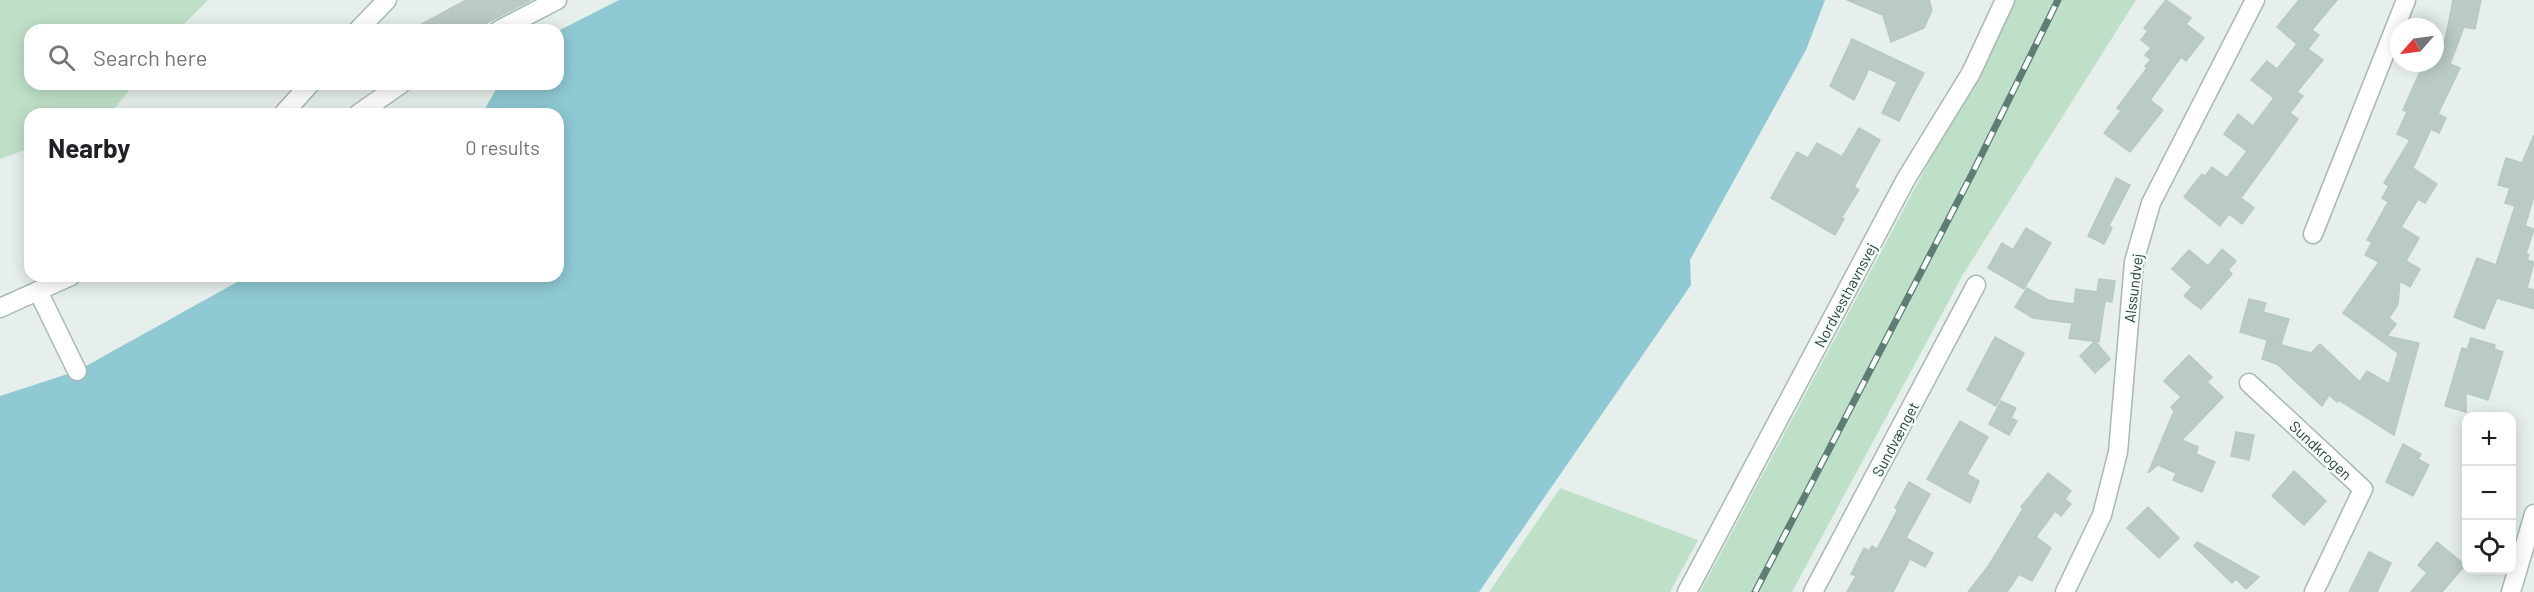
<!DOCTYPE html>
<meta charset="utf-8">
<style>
body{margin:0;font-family:Barlow,sans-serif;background:#f6f6f6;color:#202124}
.controls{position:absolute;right:18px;bottom:18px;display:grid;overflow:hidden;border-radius:12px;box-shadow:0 3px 15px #0003}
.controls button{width:54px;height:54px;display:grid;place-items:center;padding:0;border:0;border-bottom:2px solid #e0e0e0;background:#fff;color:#202124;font:30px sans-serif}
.compass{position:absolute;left:2390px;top:18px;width:54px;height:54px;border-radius:50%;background:#fff;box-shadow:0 3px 15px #0003;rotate:242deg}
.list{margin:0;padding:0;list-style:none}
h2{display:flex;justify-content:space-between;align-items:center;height:78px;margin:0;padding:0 24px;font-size:26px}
h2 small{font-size:20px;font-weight:400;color:#757577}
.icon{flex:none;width:33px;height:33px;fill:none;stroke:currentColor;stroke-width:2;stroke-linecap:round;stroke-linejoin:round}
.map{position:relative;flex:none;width:2534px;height:592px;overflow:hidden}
.search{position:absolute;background:#fff;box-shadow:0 3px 15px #0003;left:24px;top:24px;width:540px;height:66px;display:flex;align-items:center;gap:15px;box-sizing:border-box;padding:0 21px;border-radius:18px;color:#757577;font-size:22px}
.panel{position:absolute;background:#fff;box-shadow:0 3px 15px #0003;left:24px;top:108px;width:540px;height:174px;border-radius:18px}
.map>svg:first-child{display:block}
</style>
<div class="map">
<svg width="2534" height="592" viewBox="0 0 2534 592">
<rect width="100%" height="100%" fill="#e6efeb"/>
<!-- green -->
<g fill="#bfe0c8">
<polygon points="0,0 208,0 178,30 30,30 30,84 134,84 110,114 30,114 30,148 0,159"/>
<polygon points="2015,0 2136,0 1964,273 1792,592 1700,592"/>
<polygon points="1560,488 1698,540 1670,592 1489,592"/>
</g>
<!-- water -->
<polygon fill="#8ec9d4" points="619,0 1825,0 1806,50 1690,260 1691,285 1479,592 0,592 0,396 77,371 248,276 558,276 558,114 482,114 499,84 558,84 558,31"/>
<!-- building -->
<g fill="#bbcac4" stroke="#b8c9c2" stroke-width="1.5">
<polygon points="466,0 531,0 473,30 411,30"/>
<polygon points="1847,0 1929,0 1932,10 1924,28 1891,42 1883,15"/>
<polygon points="2166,0 2191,18 2186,24 2204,38 2186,61 2181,57 2150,100 2163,110 2130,152 2104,133 2121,111 2117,108 2147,68 2145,66 2151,60 2145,55 2151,48 2141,40 2148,31 2144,28"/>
<polygon points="2299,0 2337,0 2312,30 2319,35 2308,49 2323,60 2297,92 2303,96 2290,113 2298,119 2241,198 2254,208 2242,224 2229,214 2220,226 2184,197 2202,174 2205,176 2212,167 2227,178 2247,151 2224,134 2238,114 2253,126 2274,98 2251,80 2267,61 2277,69 2297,44 2277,27"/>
<polygon points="2453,0 2481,0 2475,29 2464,27 2450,64 2460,68 2438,114 2446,118 2439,133 2431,129 2413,168 2437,184 2425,203 2418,199 2401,227 2419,238 2406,261 2420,269 2410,287 2400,281 2398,304 2389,318 2396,324 2387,336 2419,343 2394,435 2339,400 2337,402 2329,395 2322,406 2277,364 2262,359 2267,341 2311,353 2320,344 2360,382 2367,371 2389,384 2398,353 2343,313 2379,262 2365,255 2372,242 2367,240 2388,202 2382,198 2389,186 2384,183 2410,140 2397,134 2407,112 2403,110 2424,63 2435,63 2435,38 2445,41"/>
<polygon points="1852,39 1924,73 1899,121 1882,113 1897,82 1869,69 1854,100 1830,86"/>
<polygon points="1859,128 1880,140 1854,187 1859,190 1841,218 1844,219 1835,235 1771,198 1797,152 1808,158 1817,143 1842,157"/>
<polygon points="2534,135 2534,196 2525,226 2534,229 2526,254 2529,255 2527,260 2534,262 2527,288 2534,290 2534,309 2497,298 2484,329 2454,317 2477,258 2496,265 2515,206 2505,203 2510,188 2498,185 2506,158 2522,163"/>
<polygon points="2116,178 2130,185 2109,226 2112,228 2104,244 2088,236"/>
<polygon points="2026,228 2051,243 2024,289 1988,268 2002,243 2013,250"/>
<polygon points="2222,249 2236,261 2228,270 2232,274 2201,309 2184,296 2192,287 2172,269 2189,250 2208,266"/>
<polygon points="2099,279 2115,281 2112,302 2105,301 2099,342 2069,338 2072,323 2033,318 2015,307 2027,288 2048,300 2074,304 2076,289 2097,292"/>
<polygon points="2249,299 2266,303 2263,312 2289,319 2281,344 2240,332"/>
<polygon points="1995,337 2024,353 1996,406 1967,390"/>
<polygon points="2471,338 2495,345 2494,349 2503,352 2488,400 2466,393 2466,412 2445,406 2462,348 2466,349 2466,353"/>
<polygon points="2095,341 2110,359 2095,373 2080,356"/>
<polygon points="2189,355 2212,377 2207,382 2223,397 2182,440 2198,447 2196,454 2215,462 2202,492 2173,480 2176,473 2158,465 2148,473 2174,411 2171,407 2181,397 2164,381"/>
<polygon points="2001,401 2016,408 2011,418 2017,421 2009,435 1989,424"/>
<polygon points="1960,421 1988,437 1967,474 1979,481 1970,503 1927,479"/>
<polygon points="2236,432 2254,435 2249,460 2231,456"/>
<polygon points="2403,444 2421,454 2418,459 2429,465 2413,496 2386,482"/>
<polygon points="2294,471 2326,501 2304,525 2272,496"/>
<polygon points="2048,473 2071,491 2065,499 2071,504 2061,516 2055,511 2036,537 2051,548 2032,581 2019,574 2007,592 1968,592 1989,565 2023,509 2021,507"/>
<polygon points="1909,482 1930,494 1906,538 1933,553 1925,567 1910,559 1893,592 1847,592 1856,576 1851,574 1864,548 1869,551 1872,546 1877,549 1898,509 1895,508"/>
<polygon points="2148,507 2179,538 2159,558 2127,528"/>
<polygon points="2197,542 2245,569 2259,577 2246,589 2236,579 2232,583 2194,546"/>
<polygon points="2437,542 2465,565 2442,592 2411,592 2427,573 2418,565"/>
<polygon points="2369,552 2391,563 2377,592 2349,592"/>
</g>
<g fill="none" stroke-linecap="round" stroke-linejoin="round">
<!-- minor casing -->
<g stroke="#a8b8b2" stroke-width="21">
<g id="minor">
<polyline points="358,30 387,0"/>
<polyline points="499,30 557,0"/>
<polyline points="283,114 310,84"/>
<polyline points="358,114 401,84"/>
<polyline points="2313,234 2406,0"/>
<polyline points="38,291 77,371"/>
<polyline points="0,308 71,276"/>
<polyline points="2249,383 2363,489 2314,592"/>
<polyline points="1687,592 1906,179 1971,73 2005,0"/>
<polyline points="1813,592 1976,285"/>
<polyline points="2065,592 2102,515 2118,452 2134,262 2151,203 2255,0"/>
<polyline points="2511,592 2534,514"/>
</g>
</g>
<!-- minor -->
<use href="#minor" stroke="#fff" stroke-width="18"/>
<!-- rail casing -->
<g stroke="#5f7d75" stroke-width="7">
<polyline id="rail" points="1755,592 1973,172 2058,0"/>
</g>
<!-- rail -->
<use href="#rail" stroke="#f7fbf9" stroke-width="4.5" stroke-dasharray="14" stroke-linecap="butt"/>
</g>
<g text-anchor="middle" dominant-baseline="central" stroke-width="4.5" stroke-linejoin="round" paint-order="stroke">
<!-- street labels -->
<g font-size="15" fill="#24423a" stroke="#f7fbf9">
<text transform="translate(2133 288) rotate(-83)">Alssundvej</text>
<text transform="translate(1845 295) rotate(-62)">Nordvesthavnsvej</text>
<text transform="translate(1895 439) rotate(-62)">Sundvænget</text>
<text transform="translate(2321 450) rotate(43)">Sundkrogen</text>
</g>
</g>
</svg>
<div class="controls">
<button>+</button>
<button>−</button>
<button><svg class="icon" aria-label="locate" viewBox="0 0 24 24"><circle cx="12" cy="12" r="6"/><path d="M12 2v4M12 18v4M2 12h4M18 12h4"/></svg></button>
</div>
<svg class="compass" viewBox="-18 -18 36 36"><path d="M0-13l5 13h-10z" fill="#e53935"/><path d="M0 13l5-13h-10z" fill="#757577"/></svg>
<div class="search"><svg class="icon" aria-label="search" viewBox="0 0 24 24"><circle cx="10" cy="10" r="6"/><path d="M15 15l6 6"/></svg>Search here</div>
<section class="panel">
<h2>Nearby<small>0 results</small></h2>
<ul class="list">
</ul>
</section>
</div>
